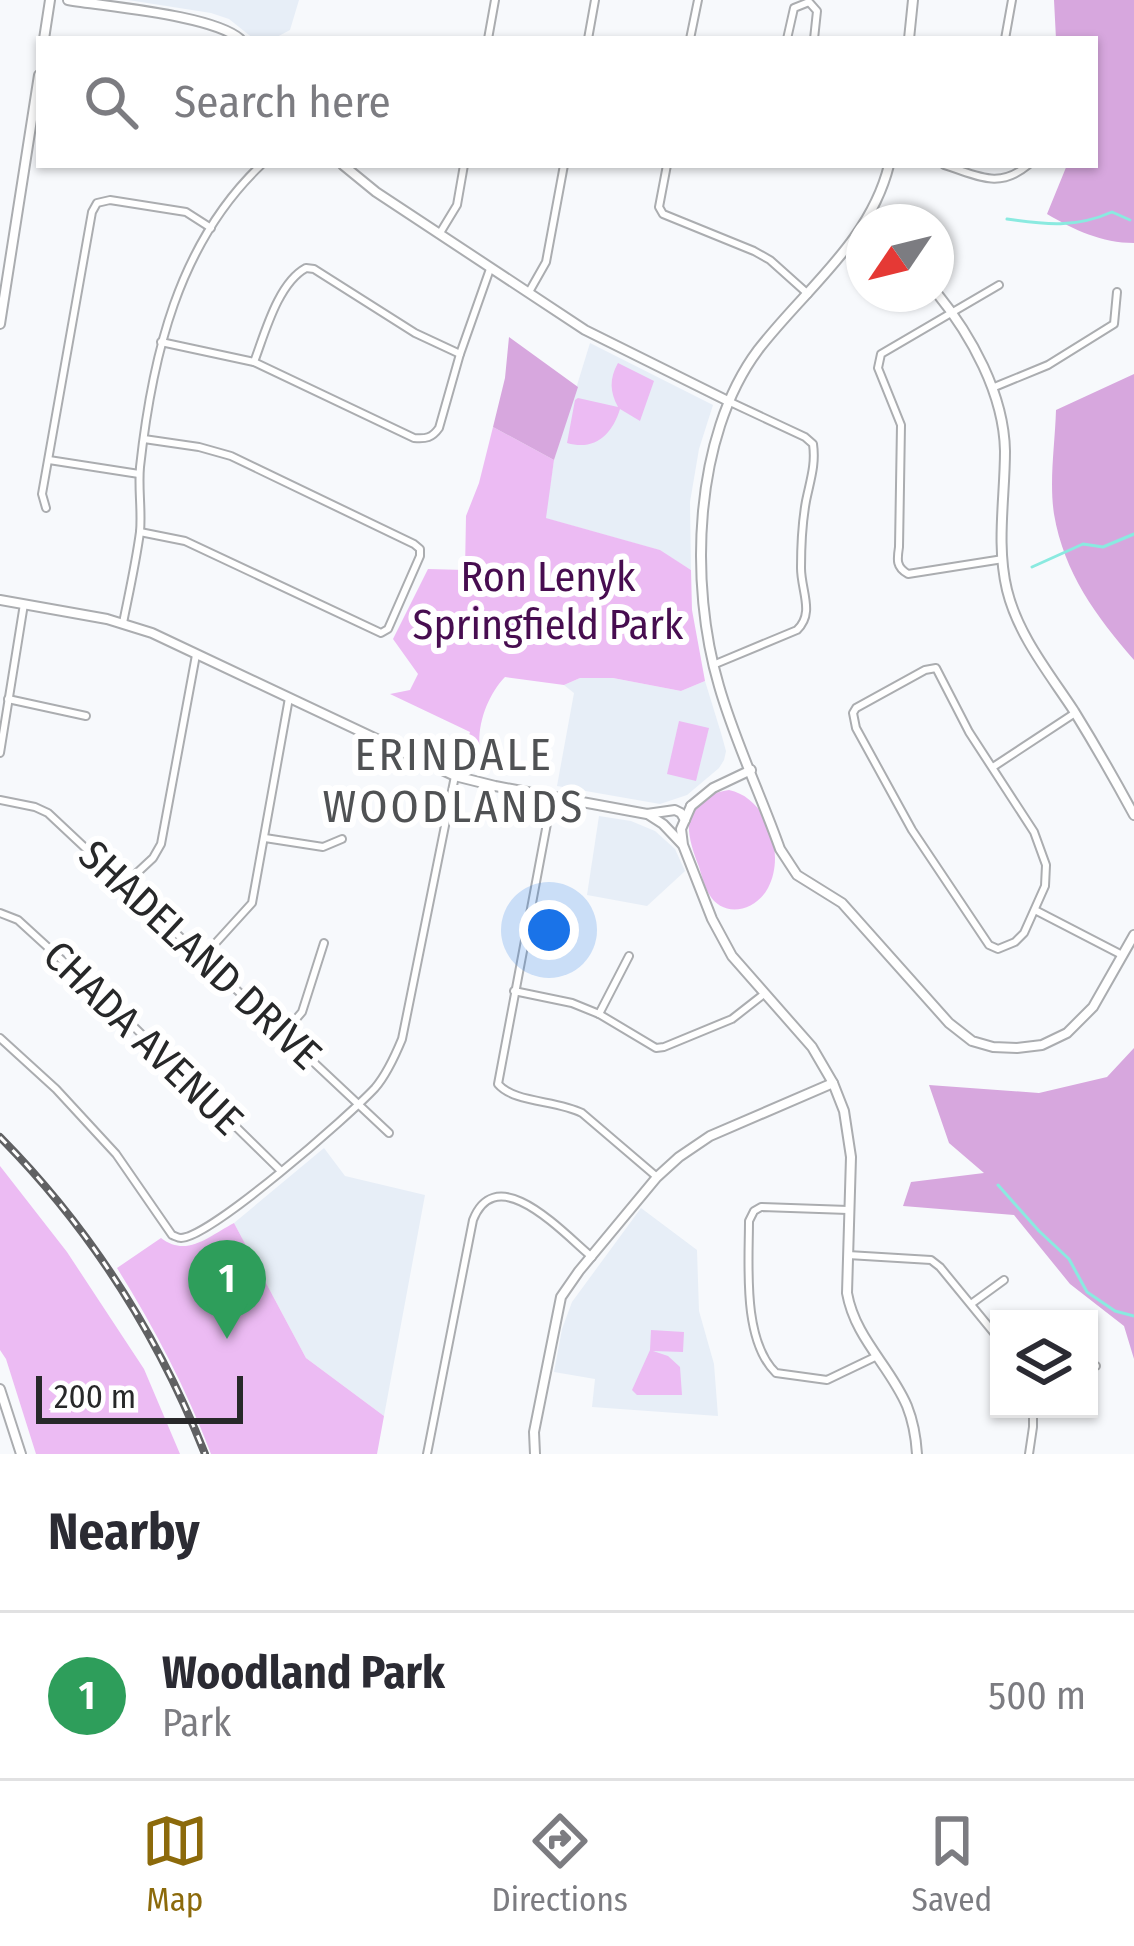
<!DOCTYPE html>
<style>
body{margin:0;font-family:"Fira Sans Condensed",sans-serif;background:#f2f2f3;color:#2b2b33}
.controls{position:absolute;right:36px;bottom:36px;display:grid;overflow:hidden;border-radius:0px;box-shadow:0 3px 9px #0004}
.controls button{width:108px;height:108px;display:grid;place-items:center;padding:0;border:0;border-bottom:3px solid #e1e1e2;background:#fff;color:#2b2b33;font:60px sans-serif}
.compass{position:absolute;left:846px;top:204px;width:108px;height:108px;border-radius:50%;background:#fff;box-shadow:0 3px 9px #0004;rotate:235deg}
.scale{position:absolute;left:36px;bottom:30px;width:207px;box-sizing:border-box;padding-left:12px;border:6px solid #272829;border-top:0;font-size:33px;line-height:42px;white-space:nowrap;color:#272829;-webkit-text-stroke:9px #fff;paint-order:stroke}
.you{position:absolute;left:549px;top:930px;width:42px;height:42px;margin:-30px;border:9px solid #fff;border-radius:50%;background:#1a73e8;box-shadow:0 0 0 18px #1a73e833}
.badge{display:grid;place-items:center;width:78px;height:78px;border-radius:50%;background:#8c6a0b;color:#fff;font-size:39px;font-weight:700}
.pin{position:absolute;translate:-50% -99px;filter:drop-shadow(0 3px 6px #0008)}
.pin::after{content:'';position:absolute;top:63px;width:42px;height:36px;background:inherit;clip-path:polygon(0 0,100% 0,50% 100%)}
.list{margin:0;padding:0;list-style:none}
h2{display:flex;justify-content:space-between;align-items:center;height:156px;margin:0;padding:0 48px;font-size:51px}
h2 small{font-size:39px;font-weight:400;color:#7c7c81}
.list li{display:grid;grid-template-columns:78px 1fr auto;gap:36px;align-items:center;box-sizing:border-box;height:168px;padding:0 48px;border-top:3px solid #e1e1e2}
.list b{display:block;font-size:45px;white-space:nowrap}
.list p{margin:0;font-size:39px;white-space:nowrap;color:#7c7c81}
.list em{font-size:39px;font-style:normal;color:#7c7c81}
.icon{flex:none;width:66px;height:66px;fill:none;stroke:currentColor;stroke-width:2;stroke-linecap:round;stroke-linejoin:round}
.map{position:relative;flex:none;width:1134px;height:1454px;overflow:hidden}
.search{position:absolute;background:#fff;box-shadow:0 3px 9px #0004;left:36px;right:36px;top:36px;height:132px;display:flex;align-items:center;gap:30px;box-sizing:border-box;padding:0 42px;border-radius:0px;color:#7c7c81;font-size:45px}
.sheet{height:324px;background:#fff}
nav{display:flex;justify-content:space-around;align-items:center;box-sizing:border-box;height:168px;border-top:3px solid #e1e1e2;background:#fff;font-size:33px;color:#7c7c81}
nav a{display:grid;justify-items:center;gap:6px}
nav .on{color:#8c6a0b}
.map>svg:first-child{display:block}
</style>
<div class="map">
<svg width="1134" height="1454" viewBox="0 0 1134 1454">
<rect width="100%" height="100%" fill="#f7f9fc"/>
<!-- built -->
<g fill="#e7eef7">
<polygon points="128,0 299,0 290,30 273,39 254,39 229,19 211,13"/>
<polygon points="590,343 713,405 699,449 690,502 691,570 659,550 545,518 554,460"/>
<polygon points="580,678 613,678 681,691 705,681 721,733 726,751 724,760 719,768 687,795 660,804 557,786 574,693 564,685"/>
<polygon points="599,816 631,821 655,831 675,849 685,871 647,906 587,895"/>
<polygon points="324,1148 345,1176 425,1195 384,1416 306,1358 234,1223"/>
<polygon points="641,1208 697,1250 699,1311 714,1364 718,1416 592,1407 595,1379 554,1372 562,1329 572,1302"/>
</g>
<!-- green -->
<g fill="#ecbbf3">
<path d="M 618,363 L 654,381 L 640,421 L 620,409 C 612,435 595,451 567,443 L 575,400 L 578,398 L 618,407 C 610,392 609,379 618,363 Z"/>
<path d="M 493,427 L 554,460 L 546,518 L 660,550 L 691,570 L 692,610 L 705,681 L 681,691 L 613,678 L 580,678 L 564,685 L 505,677 C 482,701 470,745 488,775 L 460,768 L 470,732 L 390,694 L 410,690 L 418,674 L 393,639 L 428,569 L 465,570 L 466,516 L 479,483 Z"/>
<polygon points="679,721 709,728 696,781 667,774"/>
<path d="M 729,790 C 768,798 786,855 768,888 C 756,911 723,919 709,894 C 704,886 702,876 699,867 C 685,831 678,798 729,790 Z"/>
<polygon points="0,1166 67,1252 144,1369 180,1454 36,1454 6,1359 0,1350"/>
<path d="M 234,1223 L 306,1358 L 384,1416 L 377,1454 L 211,1454 C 186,1388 154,1327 117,1268 L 161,1238 C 187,1258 209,1236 234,1223 Z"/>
<polygon points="651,1330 684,1332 683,1352 653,1351 668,1356 680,1367 682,1395 637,1395 632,1390 650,1350"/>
</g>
<!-- forest -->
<g fill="#d7a7de">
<path d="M 1054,0 L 1134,0 L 1134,243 C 1102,243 1074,230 1047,214 L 1067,165 L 1095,165 L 1095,39 L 1056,39 Z"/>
<polygon points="509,337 578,387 554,460 493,427 505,378"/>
<path d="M 1134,374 L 1134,660 C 1096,616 1064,573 1054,514 C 1049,481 1055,444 1056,410 Z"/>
<polygon points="1134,1048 1134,1359 1124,1326 1070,1284 1014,1215 903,1206 911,1182 984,1173 949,1143 929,1085 1039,1093 1107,1077"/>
</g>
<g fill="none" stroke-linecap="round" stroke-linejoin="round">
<!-- stream -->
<g stroke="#8aeae0" stroke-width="3">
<path d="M 1007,219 C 1046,225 1076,228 1112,212 L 1130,220"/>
<polyline points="1032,567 1083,544 1103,547 1134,534"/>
<polyline points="998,1185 1039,1231 1069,1259 1087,1292 1115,1311 1134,1316"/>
</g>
<!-- minor casing -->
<g stroke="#abadb0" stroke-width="10">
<g id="minor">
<polyline points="488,39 495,0"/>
<polyline points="588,39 595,0"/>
<polyline points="690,39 698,0"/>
<polyline points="787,39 794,8 809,2 817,11 814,39"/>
<polyline points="1005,39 1012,0"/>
<polyline points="667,165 659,207 663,214 754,251 770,260 808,294"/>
<path d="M 944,165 C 977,175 998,190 1028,165"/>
<polyline points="440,233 457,205 464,165"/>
<path d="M 999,285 L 881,354 L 878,368 L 901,425 L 899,547 C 897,560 896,567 908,574 L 1003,559"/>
<polyline points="529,292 546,262 564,165"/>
<path d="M 161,342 L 254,362 L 414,438 C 426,439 432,438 439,428 L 460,354 L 490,269"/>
<path d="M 254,362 C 265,333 278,283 306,268 L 314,269 L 415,333 L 460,354"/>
<polyline points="992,388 1048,365 1114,324 1117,292"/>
<polyline points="49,460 139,474"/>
<polyline points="46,508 42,494 92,212 97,203 110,200 186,212 211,228"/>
<polyline points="140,532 185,541 381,633 388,629 420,556 420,549 414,544 231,456 199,447 144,439"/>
<path d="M 123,623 C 129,593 136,562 140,532 C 142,510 138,489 140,467 C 152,357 178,244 261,165"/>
<path d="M 713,665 L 797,630 C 815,613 801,591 801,568 C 801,545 802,523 806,501 C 810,481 816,465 813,444 L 805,437 L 728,401"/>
<polygon points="936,668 969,732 1034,832 1046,865 1045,886 1024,933 1015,942 998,949 989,945 912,830 856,728 853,713 856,708 925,670"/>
<polyline points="8,699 86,716"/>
<polyline points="0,753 24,604"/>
<polyline points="993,767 1075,713"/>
<path d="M 552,797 L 498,1084 C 514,1103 557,1100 582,1113 L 657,1177"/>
<polyline points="0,800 35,807 48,813 389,1133"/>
<polyline points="265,838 323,847 342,839"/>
<polyline points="124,885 153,858 161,844 196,655"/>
<polyline points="1035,910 1122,955"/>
<polyline points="0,913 18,920 123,1016 281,1171"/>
<polyline points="202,958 252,903 289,698"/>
<polyline points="514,991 572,1003 599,1014 656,1048 664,1047 732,1019 764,994"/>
<polyline points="599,1014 629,956"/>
<polyline points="284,1033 302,1012 324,943"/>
<path d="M 0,1038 L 56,1089 L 116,1154 L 172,1235 C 175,1236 178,1238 181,1238 C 211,1237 350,1115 375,1088 C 387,1074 395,1056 402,1039 L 455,776"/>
<path d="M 848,1210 L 761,1207 L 754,1211 L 749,1221 C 749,1264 742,1340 776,1373 L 827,1380 L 875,1357"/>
<polyline points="848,1255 931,1260 940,1267 999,1339"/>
<polyline points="971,1304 1004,1280"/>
<polyline points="1089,1366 1096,1366"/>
<path d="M 427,1454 L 473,1220 C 497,1159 564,1234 592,1257"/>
<polyline points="1029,1454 1033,1427 1033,1409"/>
</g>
</g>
<!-- tertiary casing -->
<g stroke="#abadb0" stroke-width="12">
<g id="tertiary">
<path d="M 68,0 C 109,7 212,15 240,39"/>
<polyline points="44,39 50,0"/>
<polyline points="909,39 913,0"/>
<polyline points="343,165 376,192 585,330 728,401"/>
<path d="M 889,165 C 870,242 804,290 758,350 C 693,437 689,585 719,686 C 735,742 761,795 780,849 L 797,875 L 842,903 L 949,1023 L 972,1041 L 993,1047 L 1017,1048 L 1042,1045 L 1067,1033 L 1093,1007 L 1134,935"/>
<path d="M 936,292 C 971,335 1004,394 1005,451 C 1005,497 996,545 1007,590 C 1018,635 1049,673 1074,711 C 1095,745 1115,780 1134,815"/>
<polyline points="0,324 39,75"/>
<polyline points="0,600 107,619 152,633 455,776 495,786 647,814 675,810 681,813 685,820"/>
<path d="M 691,806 L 681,829 L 683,845 L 712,919 L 732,956 L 812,1047 L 833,1083 L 844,1111 L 851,1157 L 847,1293 C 855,1338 890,1366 907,1406 C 913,1421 916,1438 917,1454"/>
<polyline points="691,806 713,788 751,770"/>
<polyline points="649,815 663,824 682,844"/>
<polyline points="0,1389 21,1454"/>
<polyline points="535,1454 534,1432 561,1297 579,1271 657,1177 679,1157 710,1136 833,1083"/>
</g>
</g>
<!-- minor -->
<use href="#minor" stroke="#fff" stroke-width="6"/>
<!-- tertiary -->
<use href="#tertiary" stroke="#fff" stroke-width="8"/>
<!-- rail casing -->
<g stroke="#606163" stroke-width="8">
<path id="rail" d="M 0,1137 C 90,1228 158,1335 205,1454"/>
</g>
<!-- rail -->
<use href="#rail" stroke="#fff" stroke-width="3" stroke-dasharray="9" stroke-linecap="butt"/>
</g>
<g text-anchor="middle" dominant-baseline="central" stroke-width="12" stroke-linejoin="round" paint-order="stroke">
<!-- park labels -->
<g font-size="42" fill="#470d50" stroke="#fff">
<text x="548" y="577">Ron Lenyk<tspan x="548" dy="48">Springfield Park</tspan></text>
</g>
<!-- street labels -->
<g font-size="42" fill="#272829" stroke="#fff">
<text transform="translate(200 955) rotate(43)">SHADELAND DRIVE</text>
<text transform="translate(143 1038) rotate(44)">CHADA AVENUE</text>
</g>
<!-- neighbourhood labels -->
<g font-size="45" letter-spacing="3" fill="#505254" stroke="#fff">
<text x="454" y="755">ERINDALE<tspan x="454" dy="52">WOODLANDS</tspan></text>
</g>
</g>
</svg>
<div class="controls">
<button><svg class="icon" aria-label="layers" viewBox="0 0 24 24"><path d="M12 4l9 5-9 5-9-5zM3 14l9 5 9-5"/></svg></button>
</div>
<svg class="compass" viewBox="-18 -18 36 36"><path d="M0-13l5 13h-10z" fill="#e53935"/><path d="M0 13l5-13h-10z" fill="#7c7c81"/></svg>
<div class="scale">200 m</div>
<div class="you"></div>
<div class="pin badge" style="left:227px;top:1339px;background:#2e9e5b">1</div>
<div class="search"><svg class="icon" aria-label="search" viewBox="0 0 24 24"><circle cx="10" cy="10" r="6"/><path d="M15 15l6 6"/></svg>Search here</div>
</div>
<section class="sheet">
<h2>Nearby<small></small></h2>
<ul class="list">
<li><span class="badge" style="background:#2e9e5b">1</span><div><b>Woodland Park</b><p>Park</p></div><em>500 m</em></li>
</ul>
</section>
<nav>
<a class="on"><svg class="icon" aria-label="map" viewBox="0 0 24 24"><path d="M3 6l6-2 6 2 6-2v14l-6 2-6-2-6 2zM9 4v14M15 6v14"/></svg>Map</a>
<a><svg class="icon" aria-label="directions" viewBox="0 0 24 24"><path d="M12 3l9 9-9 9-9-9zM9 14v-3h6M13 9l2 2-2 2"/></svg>Directions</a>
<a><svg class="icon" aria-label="saved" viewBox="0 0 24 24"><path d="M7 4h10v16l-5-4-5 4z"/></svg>Saved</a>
</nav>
